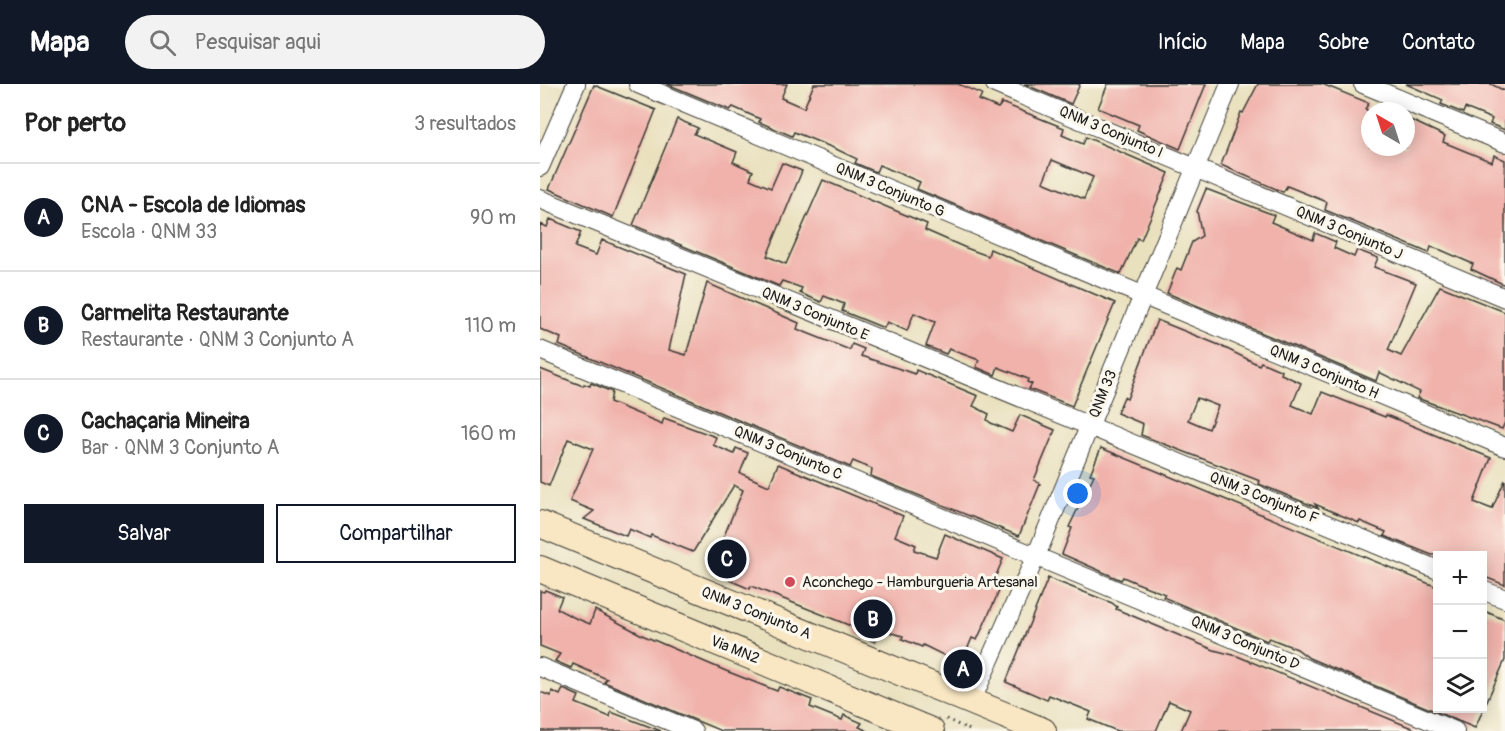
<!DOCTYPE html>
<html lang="pt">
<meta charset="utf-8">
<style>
body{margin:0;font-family:Pangolin,sans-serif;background:#f2f2f2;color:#222}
.controls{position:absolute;right:18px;bottom:18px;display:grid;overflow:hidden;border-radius:0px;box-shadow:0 3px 15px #0003}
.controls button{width:54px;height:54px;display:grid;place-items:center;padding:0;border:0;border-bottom:2px solid #e0e0e0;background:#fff;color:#222;font:30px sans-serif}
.compass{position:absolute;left:821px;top:18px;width:54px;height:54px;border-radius:50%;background:#fff;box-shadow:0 3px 15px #0003;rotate:321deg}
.you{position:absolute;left:538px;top:410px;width:21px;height:21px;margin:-15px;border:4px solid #fff;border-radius:50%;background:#1a73e8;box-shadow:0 0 0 9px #1a73e833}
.badge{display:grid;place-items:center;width:39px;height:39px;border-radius:50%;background:#111827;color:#fff;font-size:20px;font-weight:700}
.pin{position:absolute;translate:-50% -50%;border:3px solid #fff;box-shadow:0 2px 6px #0006}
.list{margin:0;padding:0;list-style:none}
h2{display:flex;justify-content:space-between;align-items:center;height:78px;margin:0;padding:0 24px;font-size:26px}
h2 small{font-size:20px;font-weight:400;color:#767676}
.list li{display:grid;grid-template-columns:39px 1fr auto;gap:18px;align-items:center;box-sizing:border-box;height:108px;padding:0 24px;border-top:2px solid #e0e0e0}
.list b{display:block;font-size:22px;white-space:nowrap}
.list p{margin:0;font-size:20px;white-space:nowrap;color:#767676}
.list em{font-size:20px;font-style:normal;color:#767676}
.actions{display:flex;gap:12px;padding:18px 24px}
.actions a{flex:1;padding:14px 0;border:2px solid #111827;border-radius:0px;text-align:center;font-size:21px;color:#111827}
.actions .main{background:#111827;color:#fff}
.icon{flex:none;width:33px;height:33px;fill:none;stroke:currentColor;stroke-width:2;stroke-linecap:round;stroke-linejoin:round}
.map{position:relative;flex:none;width:965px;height:647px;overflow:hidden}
header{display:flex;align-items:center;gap:36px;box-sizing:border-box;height:84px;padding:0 30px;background:#111827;color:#fff}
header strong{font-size:28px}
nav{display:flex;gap:33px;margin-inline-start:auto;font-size:21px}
.search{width:420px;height:54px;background:#f2f2f2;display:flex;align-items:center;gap:15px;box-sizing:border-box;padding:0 21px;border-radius:33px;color:#767676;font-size:22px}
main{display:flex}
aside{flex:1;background:#fff}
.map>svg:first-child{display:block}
</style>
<header>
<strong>Mapa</strong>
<div class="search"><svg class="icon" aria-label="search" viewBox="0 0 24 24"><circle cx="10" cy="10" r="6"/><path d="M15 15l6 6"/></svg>Pesquisar aqui</div>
<nav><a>Início</a><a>Mapa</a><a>Sobre</a><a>Contato</a></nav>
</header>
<main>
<aside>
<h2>Por perto<small>3 resultados</small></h2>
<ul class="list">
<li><span class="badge">A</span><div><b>CNA - Escola de Idiomas</b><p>Escola · QNM 33</p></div><em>90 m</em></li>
<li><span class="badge">B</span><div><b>Carmelita Restaurante</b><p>Restaurante · QNM 3 Conjunto A</p></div><em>110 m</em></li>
<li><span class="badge">C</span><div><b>Cachaçaria Mineira</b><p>Bar · QNM 3 Conjunto A</p></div><em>160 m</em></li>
</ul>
<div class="actions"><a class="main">Salvar</a><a>Compartilhar</a></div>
</aside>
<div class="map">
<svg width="965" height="647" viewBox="0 0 965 647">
<rect width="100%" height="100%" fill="#fbf7ec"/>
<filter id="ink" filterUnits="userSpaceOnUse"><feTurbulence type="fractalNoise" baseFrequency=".0167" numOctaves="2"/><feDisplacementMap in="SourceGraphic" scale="12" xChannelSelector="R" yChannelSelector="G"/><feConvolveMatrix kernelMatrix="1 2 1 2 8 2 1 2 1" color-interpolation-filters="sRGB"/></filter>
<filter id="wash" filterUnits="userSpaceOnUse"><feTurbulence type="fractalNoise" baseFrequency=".008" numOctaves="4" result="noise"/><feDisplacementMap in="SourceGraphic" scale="24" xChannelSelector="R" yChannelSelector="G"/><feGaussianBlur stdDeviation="1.35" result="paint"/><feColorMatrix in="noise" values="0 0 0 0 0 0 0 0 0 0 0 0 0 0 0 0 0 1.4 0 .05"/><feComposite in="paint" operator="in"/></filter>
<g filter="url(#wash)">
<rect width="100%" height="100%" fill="#e9e0bd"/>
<g id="blocks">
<!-- building -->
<g fill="#f0b2ab" fill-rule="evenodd">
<path d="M 127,0 L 247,0 L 241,14 L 264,24 L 274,0 L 418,0 L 442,10 L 439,16 L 458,24 L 462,19 L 524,44 L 522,51 L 543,60 L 546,53 L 629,89 L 601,156 L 597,154 L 581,190 L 377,105 L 380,98 L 339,81 L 336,88 L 315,79 L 317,75 L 296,65 L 254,48 L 252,52 L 219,38 L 220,35 L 193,23 L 190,26 ZM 512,76 L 553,93 L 544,115 L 503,98 Z"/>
<polygon points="484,0 540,0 531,20"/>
<polygon points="568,0 666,0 640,65 597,46 599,41 558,24"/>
<polygon points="718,0 782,0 829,19 825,25 830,28 830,63 866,63 866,34 905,52 903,58 952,78 954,71 965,76 965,201 931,185 933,180 901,166 891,163 889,169 785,126 787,118 747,102 743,108 681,81 701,28 703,29"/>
<polygon points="866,0 951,0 965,7 965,46 950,40 952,35 925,24 923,29 901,20 903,16"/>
<polygon points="54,1 116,26 73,133 9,105"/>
<polygon points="137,35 158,44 154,50 197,68 193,78 213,87 210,95 231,104 242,79 262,87 227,172 246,180 283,96 387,140 385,146 426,164 448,172 450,165 575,219 532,322 489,305 492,300 487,298 488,295 458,283 455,291 436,283 439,276 409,265 406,270 386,262 395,238 374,229 367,247 347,238 344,244 302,227 304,220 284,212 281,218 260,209 262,204 242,197 239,202 93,141"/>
<polygon points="666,105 734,131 731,138 773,156 775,149 796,158 794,164 814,173 817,166 838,174 834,183 876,199 848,266 861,272 900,202 965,228 965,338 962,345 877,314 880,308 839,288 836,297 627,209 637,184 641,186 652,158 662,152 657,127"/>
<polygon points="10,135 41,148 35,163 56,171 62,156 146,190 129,266 146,271 167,199 259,239 257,245 310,266 312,260 324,265 321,272 375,290 376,286 438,312 433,322 449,330 447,336 451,339 472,348 480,331 515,346 494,396 500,400 479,452 331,392 332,385 313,377 310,383 19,261 21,254 0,245 0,140 7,143"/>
<path d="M 617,236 L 679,261 L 719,281 L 721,278 L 742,287 L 741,290 L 761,299 L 752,321 L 773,330 L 782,308 L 845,333 L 846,331 L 951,374 L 934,418 L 952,425 L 965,396 L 965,501 L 942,492 L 942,471 L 892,471 L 844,452 L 846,448 L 820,437 L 819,439 L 775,420 L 778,424 L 719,400 L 720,397 L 601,351 L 603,340 L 577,329 L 584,313 L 587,315 ZM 657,314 L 678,322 L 669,345 L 648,336 Z"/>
<polygon points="0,285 43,302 44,300 50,302 51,299 72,308 70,318 122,340 124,334 176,353 173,361 194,370 196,364 208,369 200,389 229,402 238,380 363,432 355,452 376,461 374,466 396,473 405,450 463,475 452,501 460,505 437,556 432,554 421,580 383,561 382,563 362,555 363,552 340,546 335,558 315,549 316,544 211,502 210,505 189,496 193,484 174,476 203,406 194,401 153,468 111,451 110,454 89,445 86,452 44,435 54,427 30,417 53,365 28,355 9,402 0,398"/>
<polygon points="561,364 897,503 897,624 942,624 942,526 965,536 965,576 935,644 769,574 757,565 729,554 727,557 623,513 625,510 597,499 583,493 581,496 522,470 532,444 529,443 554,391 550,390"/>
<polygon points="508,494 572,519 577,523 576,525 674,566 697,572 879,647 641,647 650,626 629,617 616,647 577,647 548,635 551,628 509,611 507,616 466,598"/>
<polygon points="5,506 22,513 17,525 33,533 50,540 55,526 102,551 186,587 237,607 239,603 272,616 270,623 302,636 304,631 322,639 319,643 328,647 181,647 64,598 67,595 33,580 31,584 15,577 20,570 0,562 0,507 4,508"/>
<polygon points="23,605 39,612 36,619 70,633 71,628 121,647 0,647 0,608 11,612 12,607 20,611"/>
</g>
</g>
</g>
<g filter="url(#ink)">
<use href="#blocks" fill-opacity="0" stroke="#3b3934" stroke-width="1.5"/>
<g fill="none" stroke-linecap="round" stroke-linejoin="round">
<!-- street casing -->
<g stroke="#3b3934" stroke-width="20">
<g id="street">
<polyline points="98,0 965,363"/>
<polyline points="455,0 965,214"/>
<polyline points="823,0 965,59"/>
<polyline points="0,83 36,0"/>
<polyline points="0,115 898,486"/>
<polyline points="0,266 915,647"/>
<polyline points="942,506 965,515"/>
<polyline points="0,583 153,647"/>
<polyline points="431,618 496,472 690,0"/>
</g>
</g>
<!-- secondary casing -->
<g stroke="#3b3934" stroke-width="28">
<g id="secondary">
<polyline points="0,440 503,647"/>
<polyline points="0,485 391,647"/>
</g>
</g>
<!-- path -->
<polyline stroke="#3b3934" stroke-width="3" stroke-dasharray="1.5 4.5" stroke-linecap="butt" points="406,635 432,647"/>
<!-- street -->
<use href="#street" stroke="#fff" stroke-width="18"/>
<!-- secondary -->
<use href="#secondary" stroke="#f9e7c3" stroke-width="26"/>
</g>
</g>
<!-- markers -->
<circle fill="#d1495b" stroke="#fbf7ec" stroke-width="2" cx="250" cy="498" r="6"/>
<g text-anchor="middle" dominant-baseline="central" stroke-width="6" stroke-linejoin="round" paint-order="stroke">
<!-- street labels -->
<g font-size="15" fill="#1c1c1c" stroke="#fbf7ec">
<text transform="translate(571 48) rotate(23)">QNM 3 Conjunto I</text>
<text transform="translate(350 106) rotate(23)">QNM 3 Conjunto G</text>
<text transform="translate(809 149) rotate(23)">QNM 3 Conjunto J</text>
<text transform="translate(275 230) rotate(23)">QNM 3 Conjunto E</text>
<text transform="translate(784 288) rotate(23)">QNM 3 Conjunto H</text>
<text transform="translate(563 310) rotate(-68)">QNM 33</text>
<text transform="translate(248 369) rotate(23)">QNM 3 Conjunto C</text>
<text transform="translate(724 414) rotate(22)">QNM 3 Conjunto F</text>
<text transform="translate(216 529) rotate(22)">QNM 3 Conjunto A</text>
<text transform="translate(705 559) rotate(23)">QNM 3 Conjunto D</text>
<text transform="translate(195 566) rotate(22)">Via MN2</text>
</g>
<!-- poi labels -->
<g font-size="15" fill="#1c1c1c" stroke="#fbf7ec" text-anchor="start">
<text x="262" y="498">Aconchego - Hamburgueria Artesanal</text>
</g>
</g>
</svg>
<div class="controls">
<button>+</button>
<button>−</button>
<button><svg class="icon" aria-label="layers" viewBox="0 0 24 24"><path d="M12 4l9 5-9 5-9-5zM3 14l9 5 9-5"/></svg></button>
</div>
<svg class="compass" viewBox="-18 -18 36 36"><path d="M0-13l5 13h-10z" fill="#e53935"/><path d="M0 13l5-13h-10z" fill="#767676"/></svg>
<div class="you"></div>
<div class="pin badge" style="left:423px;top:585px">A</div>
<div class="pin badge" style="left:333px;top:535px">B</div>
<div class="pin badge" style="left:187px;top:475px">C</div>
</div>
</main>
